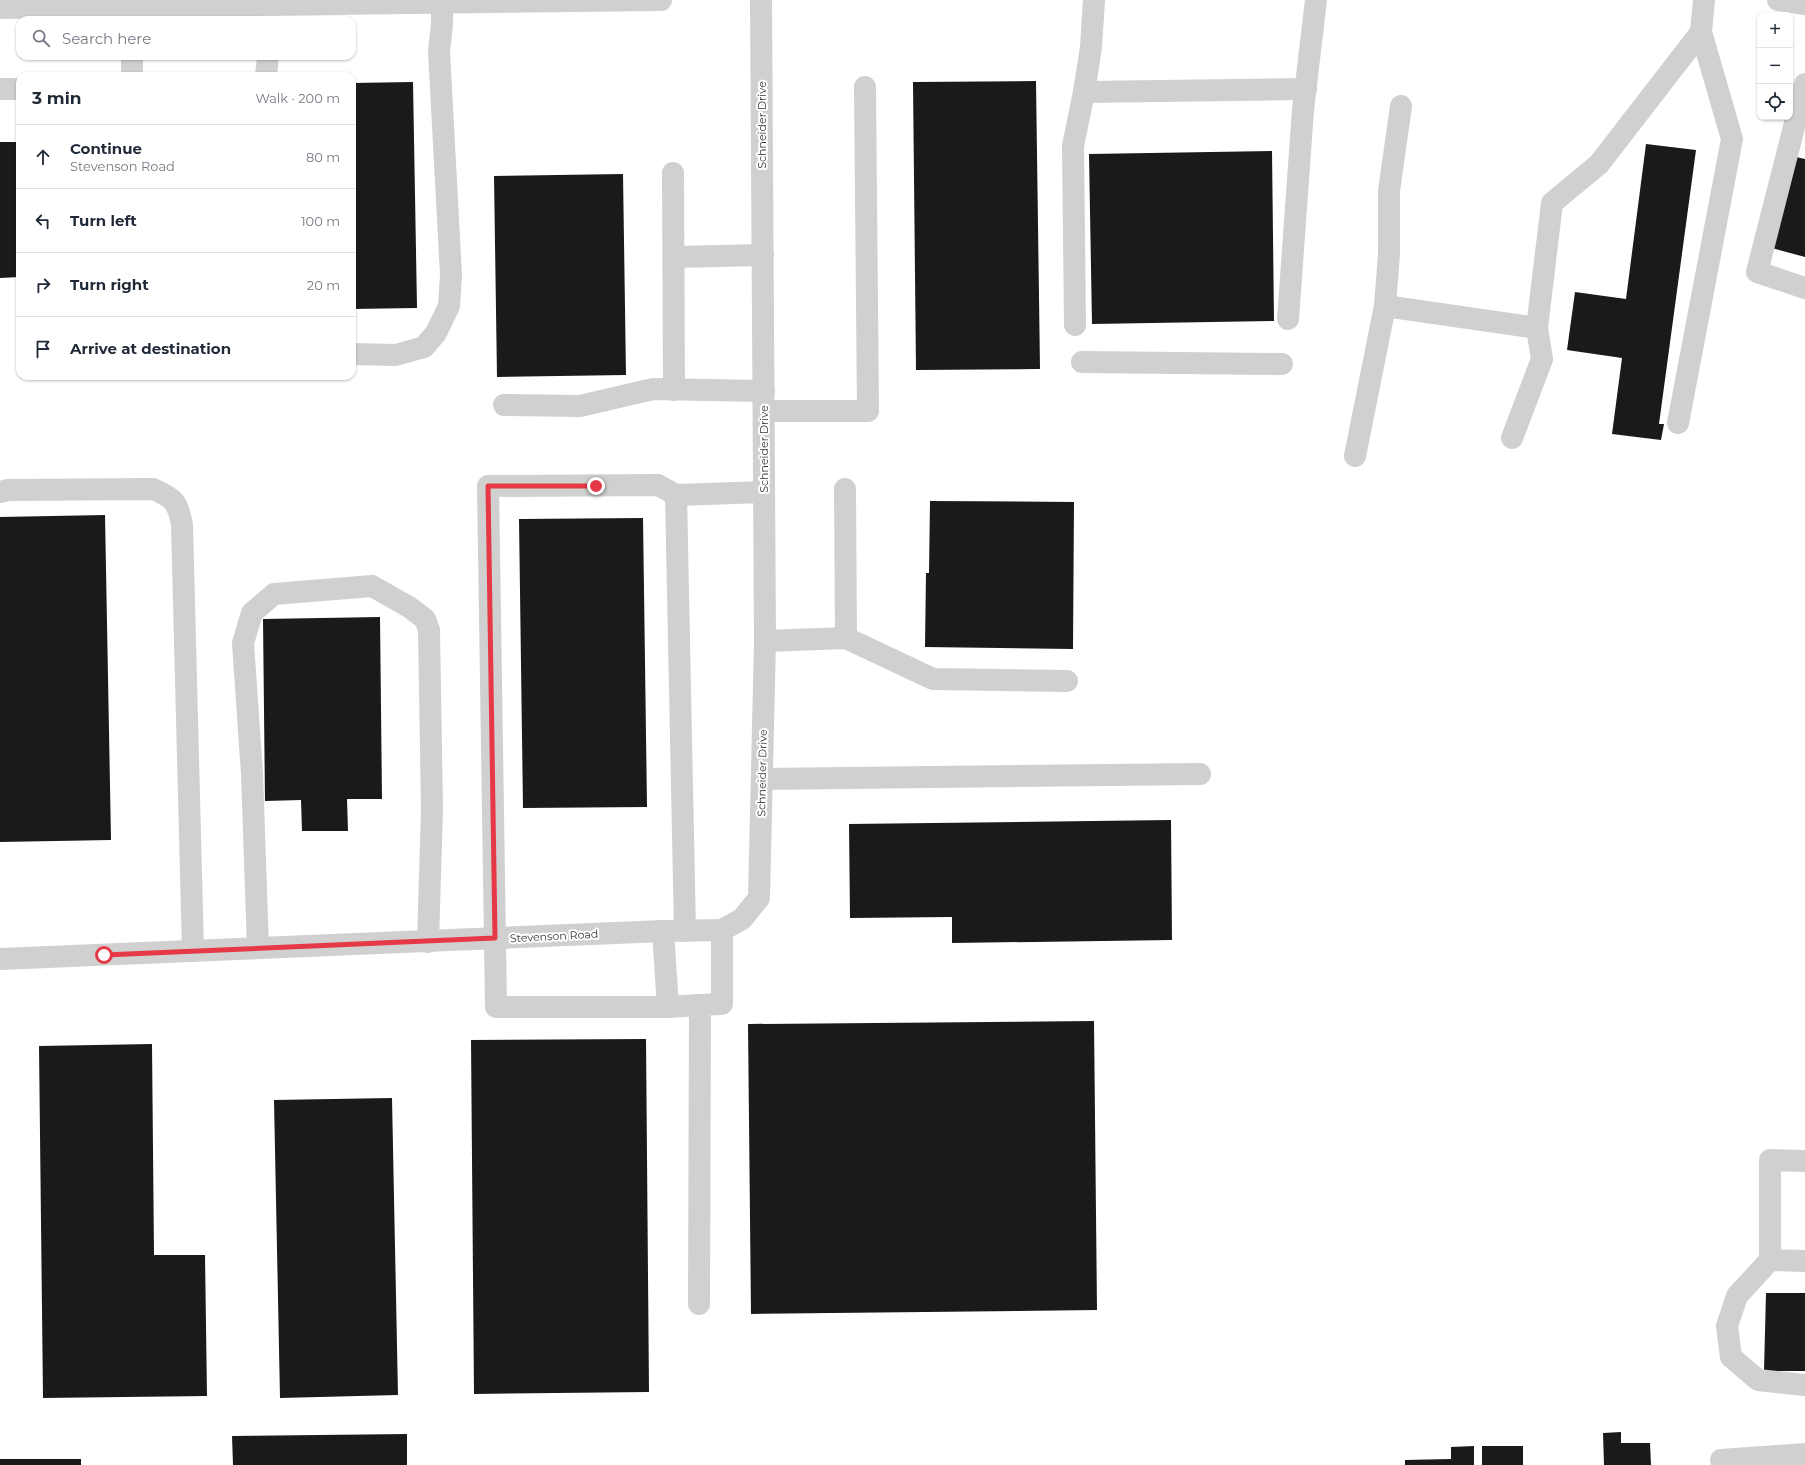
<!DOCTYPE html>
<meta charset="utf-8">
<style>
body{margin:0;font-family:Montserrat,sans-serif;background:#f2f2f3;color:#1f2937}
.controls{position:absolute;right:12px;top:12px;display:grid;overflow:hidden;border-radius:8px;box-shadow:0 1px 3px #0004}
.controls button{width:36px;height:36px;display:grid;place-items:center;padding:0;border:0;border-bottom:1px solid #e0e1e3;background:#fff;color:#1f2937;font:20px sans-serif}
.stop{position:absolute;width:12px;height:12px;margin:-9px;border:3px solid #e63946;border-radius:50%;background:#fff}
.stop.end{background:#e63946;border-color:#fff;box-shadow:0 1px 4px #0008}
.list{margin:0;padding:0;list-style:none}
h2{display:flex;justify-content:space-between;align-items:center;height:52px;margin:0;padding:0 16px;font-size:17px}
h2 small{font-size:13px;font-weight:400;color:#747a83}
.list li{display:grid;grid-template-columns:26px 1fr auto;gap:12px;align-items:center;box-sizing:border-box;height:64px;padding:0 16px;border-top:1px solid #e0e1e3}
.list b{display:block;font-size:15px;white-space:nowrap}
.list p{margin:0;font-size:13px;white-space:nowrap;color:#747a83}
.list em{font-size:13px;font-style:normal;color:#747a83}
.icon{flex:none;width:22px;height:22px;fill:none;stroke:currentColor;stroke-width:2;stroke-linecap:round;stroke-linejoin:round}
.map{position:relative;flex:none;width:1805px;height:1465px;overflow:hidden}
.search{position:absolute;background:#fff;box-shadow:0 1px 3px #0004;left:16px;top:16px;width:340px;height:44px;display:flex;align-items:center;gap:10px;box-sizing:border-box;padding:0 14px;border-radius:12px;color:#747a83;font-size:15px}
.panel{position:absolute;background:#fff;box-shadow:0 1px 3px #0004;left:16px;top:72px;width:340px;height:308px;border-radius:12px}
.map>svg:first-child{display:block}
</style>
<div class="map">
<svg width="1805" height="1465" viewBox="0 0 1805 1465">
<rect width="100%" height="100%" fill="#fff"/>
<!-- building -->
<g fill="#1a1a1a">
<polygon points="1036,81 1040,369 916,370 913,82"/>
<polygon points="413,82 417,308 352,309 352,83"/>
<polygon points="0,142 20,142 20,277 0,278"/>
<polygon points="1646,144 1696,150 1659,424 1664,424 1661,440 1612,434 1622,358 1567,350 1575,292 1626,299"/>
<polygon points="1272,151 1274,321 1092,324 1089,154"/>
<polygon points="1796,157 1805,159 1805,257 1772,248"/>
<polygon points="623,174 626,375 497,377 494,176"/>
<polygon points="930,501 1074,502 1073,649 925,647 926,573 929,573"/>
<polygon points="105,515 111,840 0,842 0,517"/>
<polygon points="643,518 647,807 523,808 519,519"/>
<polygon points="380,617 382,799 347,799 348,831 302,831 301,800 265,801 263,619"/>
<polygon points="1171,820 1172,940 952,943 952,917 850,918 849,824"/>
<polygon points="1094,1021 1097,1310 751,1314 748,1024"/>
<polygon points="646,1039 649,1392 474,1394 471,1040"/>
<polygon points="152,1044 154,1255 205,1255 207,1396 43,1398 39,1046"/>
<polygon points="392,1098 398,1395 280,1398 274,1100"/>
<polygon points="1766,1293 1805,1293 1805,1371 1764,1371"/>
<polygon points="1621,1432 1621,1443 1650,1443 1651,1465 1604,1465 1603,1433"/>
<polygon points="407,1434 407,1465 233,1465 232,1436"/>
<polygon points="1474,1446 1474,1465 1405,1465 1405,1460 1451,1459 1451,1447"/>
<rect x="1482" y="1446" width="41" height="19"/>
<rect x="0" y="1459" width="81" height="6"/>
</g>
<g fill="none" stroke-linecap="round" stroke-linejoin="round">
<!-- minor -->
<g stroke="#d0d0d0" stroke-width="22">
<polyline points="1778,0 1805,4"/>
<polyline points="0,8 661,0"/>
<polyline points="132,56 132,76"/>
<polyline points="266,76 268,56"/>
<polyline points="1805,84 1757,272 1805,288"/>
<polyline points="0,89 20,89"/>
<polyline points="1084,92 1306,89"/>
<polyline points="673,173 674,390"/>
<polyline points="674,257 763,255"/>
<polyline points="1385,306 1537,328"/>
<polyline points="1288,319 1303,110 1316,0"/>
<polyline points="1075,325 1073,146 1084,92 1091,47 1094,0"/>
<polyline points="352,354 396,355 424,347 436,333 449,306 451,275 439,51 442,24 442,3"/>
<polyline points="1082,362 1282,364"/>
<polyline points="504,405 580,406 653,389 764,391"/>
<polyline points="764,411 868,411 865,87"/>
<polyline points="1678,423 1732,139 1701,32 1704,0"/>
<polyline points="1512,438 1542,359 1537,328 1552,203 1599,164 1701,32"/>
<polyline points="1355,456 1385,306 1389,254 1389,191 1401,106"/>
<polyline points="845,489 846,638"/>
<path d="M 0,492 L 8,490 L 153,489 C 174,498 178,502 182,525 L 193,951"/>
<polyline points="765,641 846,638 933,679 1067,681"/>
<polyline points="762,779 1200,774"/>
<polyline points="663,931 668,1007 700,1005"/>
<polyline points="685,931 676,495 764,492"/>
<polyline points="258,948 252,774 243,643 252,613 274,594 372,586 409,607 425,619 429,630 432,809 428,942"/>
<polyline points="0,959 663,931 722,930 742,919 759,898 765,641 761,0"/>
<polyline points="668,1007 496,1007 488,486 658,485 676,495"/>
<polyline points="1805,1161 1770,1160 1770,1260 1805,1261"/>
<polyline points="1770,1260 1737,1296 1727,1326 1731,1357 1758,1380 1805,1385"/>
<polyline points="699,1304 700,1005 722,1004 722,930"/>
<polyline points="1721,1460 1805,1454"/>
</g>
</g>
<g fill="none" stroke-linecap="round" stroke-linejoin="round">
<!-- route -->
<polyline stroke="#e63946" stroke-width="5" points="104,955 495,938 488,486 596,486"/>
</g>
<g text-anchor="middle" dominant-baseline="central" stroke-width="4" stroke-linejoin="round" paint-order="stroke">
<!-- street labels -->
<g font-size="11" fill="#333" stroke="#fff">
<text transform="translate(762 125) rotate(-90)">Schneider Drive</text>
<text transform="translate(764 449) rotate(-90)">Schneider Drive</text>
<text transform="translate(762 773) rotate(-89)">Schneider Drive</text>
<text transform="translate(554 936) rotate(-3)">Stevenson Road</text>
</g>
</g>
</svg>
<div class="controls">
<button>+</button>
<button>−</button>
<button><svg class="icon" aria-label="locate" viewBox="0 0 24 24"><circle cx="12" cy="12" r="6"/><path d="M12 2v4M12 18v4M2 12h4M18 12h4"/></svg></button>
</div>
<div class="stop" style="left:104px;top:955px"></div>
<div class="stop end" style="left:596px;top:486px"></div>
<div class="search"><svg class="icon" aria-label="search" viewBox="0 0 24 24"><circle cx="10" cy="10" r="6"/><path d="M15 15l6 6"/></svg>Search here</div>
<section class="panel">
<h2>3 min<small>Walk · 200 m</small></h2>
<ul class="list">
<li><svg class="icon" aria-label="ahead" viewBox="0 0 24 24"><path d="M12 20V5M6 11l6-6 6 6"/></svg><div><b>Continue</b><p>Stevenson Road</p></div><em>80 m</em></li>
<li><svg class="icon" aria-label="left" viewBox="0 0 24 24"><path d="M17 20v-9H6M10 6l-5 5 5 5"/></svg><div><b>Turn left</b></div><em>100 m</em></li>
<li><svg class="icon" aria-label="right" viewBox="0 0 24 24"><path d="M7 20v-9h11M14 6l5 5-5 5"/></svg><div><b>Turn right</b></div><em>20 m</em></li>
<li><svg class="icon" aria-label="arrive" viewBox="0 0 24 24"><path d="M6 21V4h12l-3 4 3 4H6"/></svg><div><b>Arrive at destination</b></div></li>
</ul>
</section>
</div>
